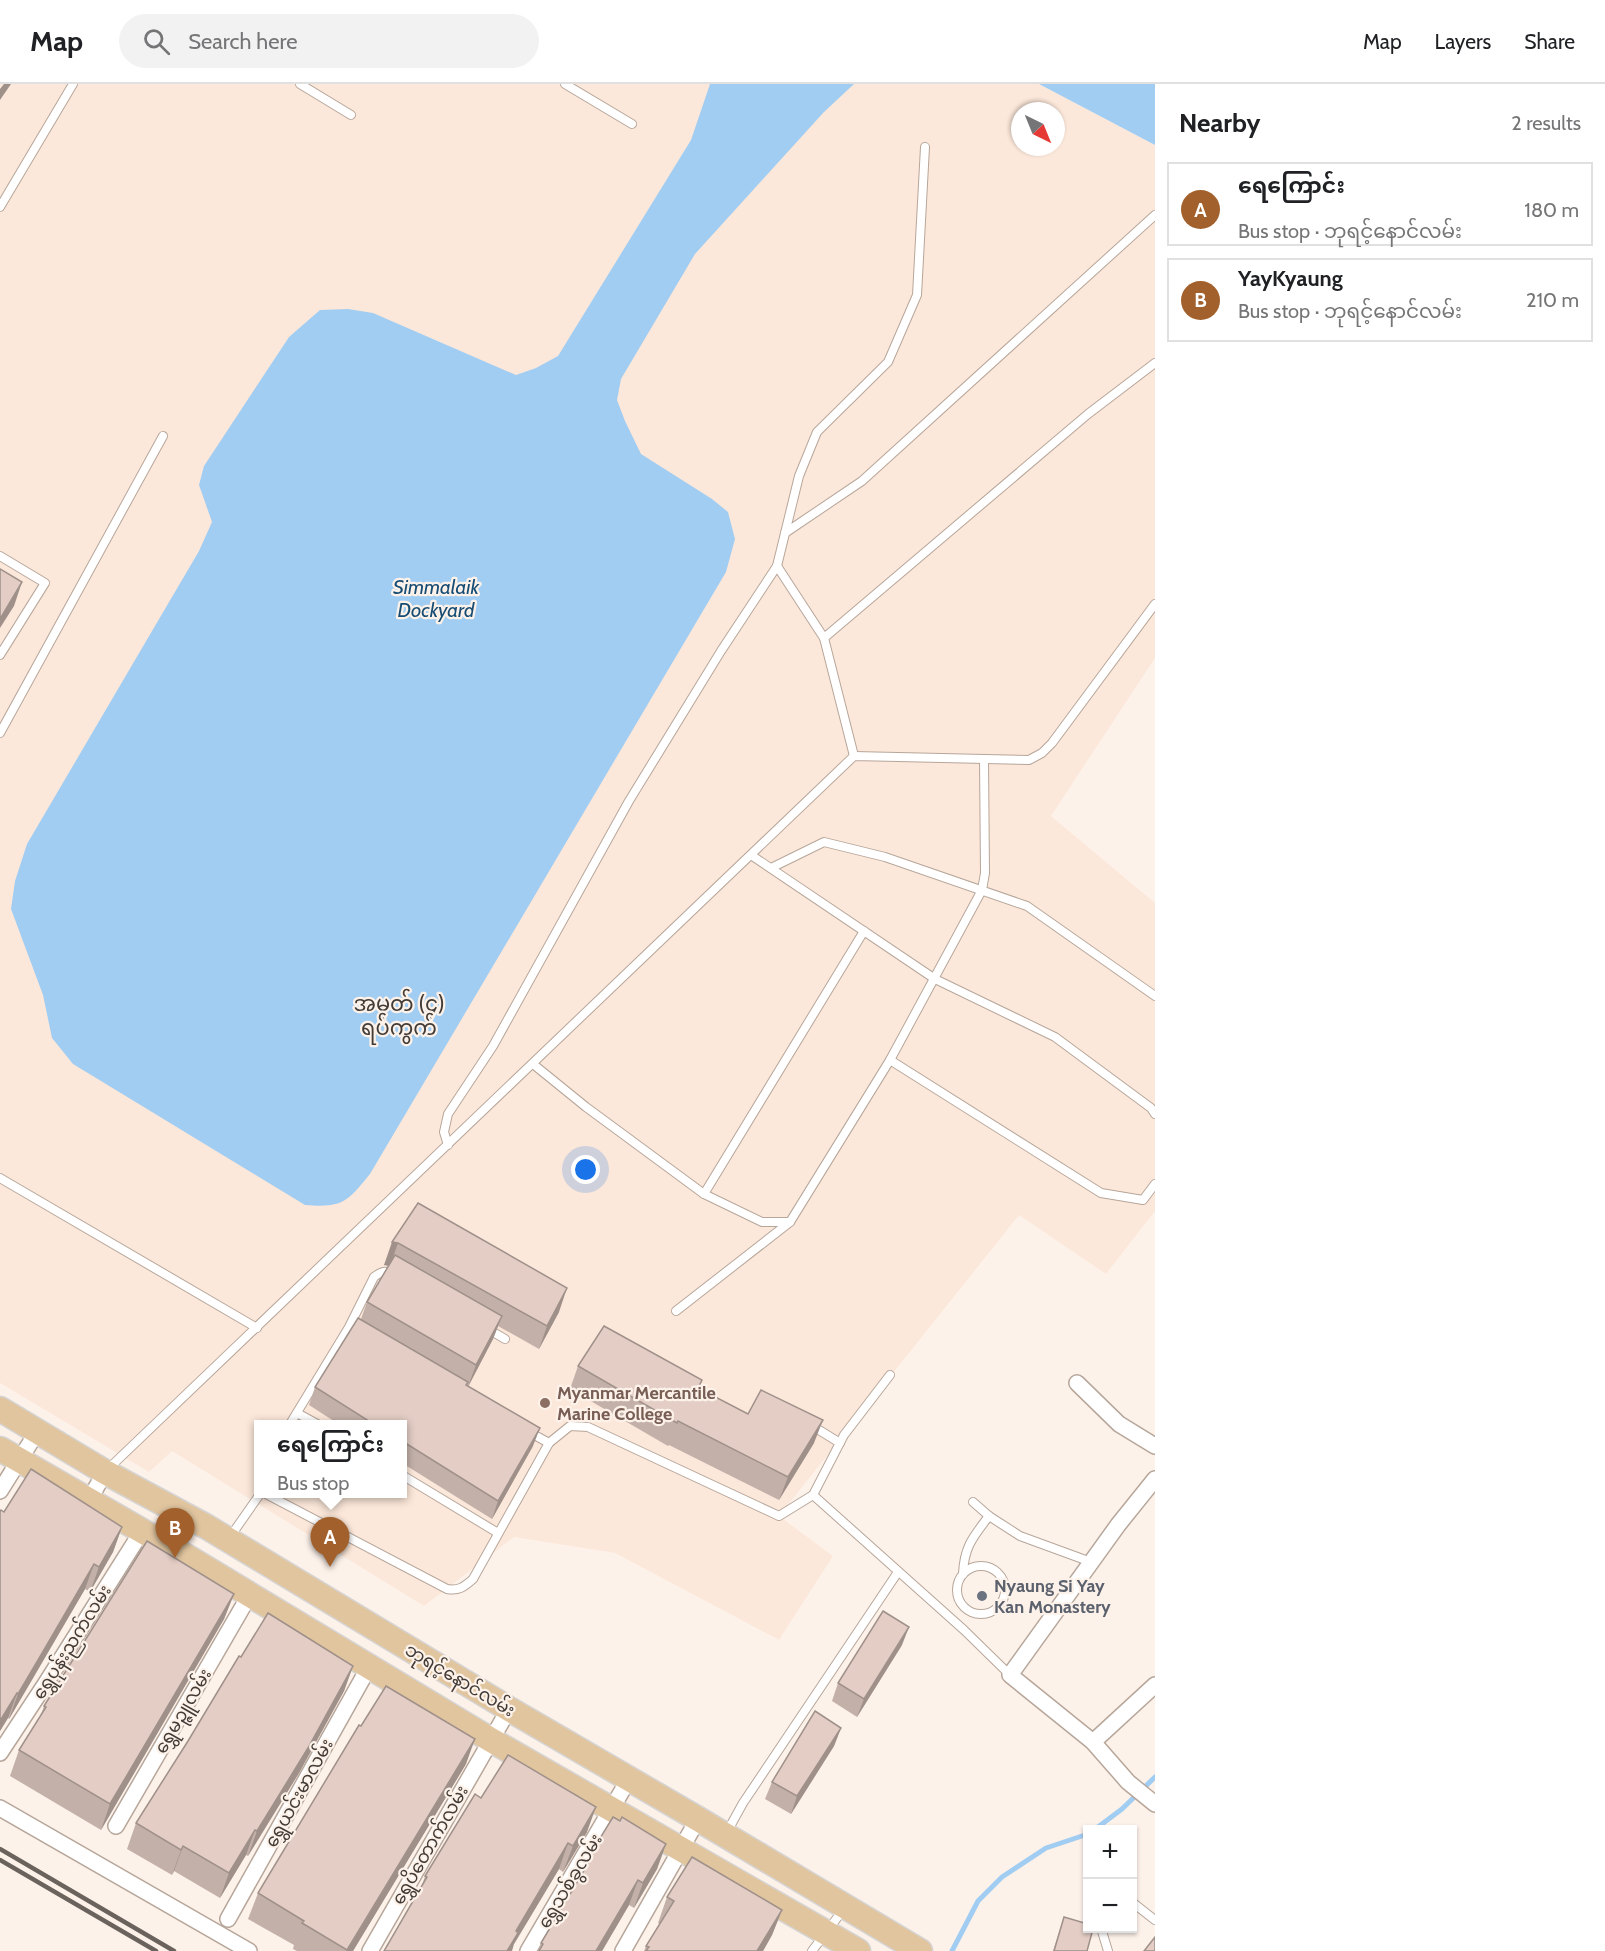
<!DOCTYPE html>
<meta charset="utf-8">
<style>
body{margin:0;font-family:Cabin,"Noto Sans Myanmar",sans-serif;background:#f2f2f2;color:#202124}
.controls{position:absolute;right:18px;bottom:18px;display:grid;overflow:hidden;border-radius:0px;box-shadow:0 2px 4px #0004}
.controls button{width:54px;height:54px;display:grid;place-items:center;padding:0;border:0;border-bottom:2px solid #e0e0e0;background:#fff;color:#202124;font:30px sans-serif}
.compass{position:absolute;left:1011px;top:18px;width:54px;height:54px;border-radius:50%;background:#fff;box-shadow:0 2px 4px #0004;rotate:137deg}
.you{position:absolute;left:586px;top:1086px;width:21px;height:21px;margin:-15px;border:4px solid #fff;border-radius:50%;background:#1a73e8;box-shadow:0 0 0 9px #1a73e833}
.badge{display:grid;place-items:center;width:39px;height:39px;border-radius:50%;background:#a2612c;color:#fff;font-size:20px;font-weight:700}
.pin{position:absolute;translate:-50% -50px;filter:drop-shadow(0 2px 3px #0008)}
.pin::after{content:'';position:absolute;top:32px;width:21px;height:18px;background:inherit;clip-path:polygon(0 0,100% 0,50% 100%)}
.popup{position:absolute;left:254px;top:1336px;width:153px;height:78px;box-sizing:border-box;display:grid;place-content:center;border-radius:0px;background:#fff;filter:drop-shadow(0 2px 4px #0005);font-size:20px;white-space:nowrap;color:#757577}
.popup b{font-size:22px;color:#202124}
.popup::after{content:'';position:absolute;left:50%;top:100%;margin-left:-12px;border:12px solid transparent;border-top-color:#fff}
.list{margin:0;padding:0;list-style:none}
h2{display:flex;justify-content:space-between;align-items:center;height:78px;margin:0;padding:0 24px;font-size:26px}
h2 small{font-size:20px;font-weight:400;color:#757577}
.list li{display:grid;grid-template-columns:39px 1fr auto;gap:18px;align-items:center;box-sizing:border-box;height:84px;margin:0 12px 12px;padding:0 12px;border:2px solid #e0e0e0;border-radius:0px}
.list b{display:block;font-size:22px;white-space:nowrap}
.list p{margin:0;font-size:20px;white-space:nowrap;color:#757577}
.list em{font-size:20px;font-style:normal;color:#757577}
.icon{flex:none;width:33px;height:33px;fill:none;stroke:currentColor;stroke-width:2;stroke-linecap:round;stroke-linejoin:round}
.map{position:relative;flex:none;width:1155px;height:1867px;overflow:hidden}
header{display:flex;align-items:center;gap:36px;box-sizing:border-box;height:84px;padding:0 30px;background:#fff;border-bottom:2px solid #e0e0e0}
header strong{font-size:28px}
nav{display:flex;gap:33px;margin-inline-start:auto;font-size:21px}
.search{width:420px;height:54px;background:#f2f2f2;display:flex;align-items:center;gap:15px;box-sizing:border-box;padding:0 21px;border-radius:33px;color:#757577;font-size:22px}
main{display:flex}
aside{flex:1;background:#fff}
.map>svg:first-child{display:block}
</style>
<header>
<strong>Map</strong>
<div class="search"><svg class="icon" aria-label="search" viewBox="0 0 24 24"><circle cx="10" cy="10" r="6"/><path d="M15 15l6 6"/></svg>Search here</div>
<nav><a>Map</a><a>Layers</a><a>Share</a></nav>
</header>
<main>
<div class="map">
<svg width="1155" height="1867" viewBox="0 0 1155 1867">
<rect width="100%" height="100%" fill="#fdf2ea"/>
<!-- built -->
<path fill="#fce8da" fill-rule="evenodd" d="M 0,0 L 1039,0 L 1155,61 L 1155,574 L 1051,732 L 1155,819 L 1155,1127 L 1106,1190 L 1019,1131 L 779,1432 L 833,1472 L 779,1556 L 615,1469 L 514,1453 L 424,1522 L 172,1367 L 149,1388 L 0,1299 ZM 1020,27 L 1056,27 L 1056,63 L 1020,63 ZM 258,1340 L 402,1340 L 402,1410 L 258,1410 Z"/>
<!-- water -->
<g fill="#a2cdf2">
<path d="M 710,0 L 854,0 L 824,28 L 695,170 L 621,295 L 617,316 L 625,337 L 641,370 L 712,415 L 728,428 L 735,455 L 726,488 L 370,1090 C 347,1118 343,1124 305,1121 L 73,980 L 52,954 L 43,911 L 11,825 L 15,797 L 27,760 L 199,467 L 212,438 L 199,401 L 204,382 L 289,253 L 320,226 L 348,225 L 373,229 L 516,291 L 536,284 L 558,272 L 691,56 Z"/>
<polygon points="1039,0 1155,0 1155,61"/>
</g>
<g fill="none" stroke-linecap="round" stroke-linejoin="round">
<!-- stream -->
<g stroke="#a2cdf2" stroke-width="5">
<polyline points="1094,1746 1122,1725 1155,1693"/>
<polyline points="952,1867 978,1817 1002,1793 1046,1764 1088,1750"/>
</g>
<!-- service casing -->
<g stroke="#b7a69a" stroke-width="10">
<g id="service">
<polyline points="300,0 351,31"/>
<polyline points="565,0 632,40"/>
<polyline points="0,123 73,0"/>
<polyline points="785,449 862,397 1155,131"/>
<polyline points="0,472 45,499 0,571"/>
<polyline points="777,482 824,554 854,672"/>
<polyline points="824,554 1088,330 1155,279"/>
<polyline points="0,649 163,352"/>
<polyline points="751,771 935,895 1055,953 1151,1024 1155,1030"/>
<polyline points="771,784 824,758 885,773 1027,822 1155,912"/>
<polyline points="890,976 1101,1109 1143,1116 1155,1100"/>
<polyline points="533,980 586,1023 704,1110 762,1138 790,1138"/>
<polyline points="448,1061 444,1048 448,1030 493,962 629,717 721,567 777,482 799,392 817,348 888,278 917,211 925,63"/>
<polyline points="0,1094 257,1244"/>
<polyline points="704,1110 864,847"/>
<polyline points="676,1227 790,1138 890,976 982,806 985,789 984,675"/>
<polyline points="488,1245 505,1255"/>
<polyline points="297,1329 317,1340"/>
<path d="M 290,1340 L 349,1243 L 374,1193 C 382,1187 385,1186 394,1191"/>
<polyline points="811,1341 840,1359"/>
<polyline points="529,1348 549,1359"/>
<polyline points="107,1386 854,672 1029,676 1042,669 1052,659 1155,520"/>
<polyline points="402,1391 498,1449"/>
<path d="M 266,1410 L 447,1505 C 459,1507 464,1503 473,1495 L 549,1359 L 570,1342 L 588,1343 L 779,1432 L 813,1411 L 844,1351 L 890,1291"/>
<polyline points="813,1411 964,1546 1010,1591"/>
<polyline points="973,1418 989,1432 1020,1452 1091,1478"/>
<polyline points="230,1453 260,1410"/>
<circle cx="981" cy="1506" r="24"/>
<path d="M 963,1490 C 964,1463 973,1453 989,1432"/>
<polyline points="727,1748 743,1719 898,1488"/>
<polyline points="1132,1818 1155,1836"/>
<polyline points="1101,1844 1108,1867"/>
<polyline points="812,1867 843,1826"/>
</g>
</g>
<!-- minor casing -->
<g stroke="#b7a69a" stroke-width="18">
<g id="minor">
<polyline points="1077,1299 1119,1340 1155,1362"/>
<polyline points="1155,1395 1118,1441 1010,1591 1093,1658 1128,1698 1155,1720"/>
<polyline points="0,1407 37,1348"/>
<polyline points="88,1418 105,1388"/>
<polyline points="1093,1658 1155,1601"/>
<polyline points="0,1669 46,1599 142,1447"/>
<polyline points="0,1724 249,1867"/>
<polyline points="116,1742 249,1512"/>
<polyline points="228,1835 369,1583"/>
<polyline points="370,1867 509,1625"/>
<polyline points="528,1867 629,1695"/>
<polyline points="623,1867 698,1735"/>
</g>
</g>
<!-- primary casing -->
<g stroke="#d5d4d3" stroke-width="27">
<g id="primary">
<polyline points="0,1325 105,1388 207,1443 509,1625 698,1735 920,1867"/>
<polyline points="0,1365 189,1474 491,1656 858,1867"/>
</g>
</g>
<!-- service -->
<use href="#service" stroke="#fff" stroke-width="8"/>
<!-- minor -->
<use href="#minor" stroke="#fff" stroke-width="15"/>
<!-- primary -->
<use href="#primary" stroke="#e1c59f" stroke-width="24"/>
<!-- rail -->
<g stroke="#6a625d" stroke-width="4.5">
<polyline points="0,1765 174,1867"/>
<polyline points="0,1776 156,1867"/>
</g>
</g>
<!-- wall -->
<g fill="#c3b0a9">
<polygon points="418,1119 559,1228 539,1265 498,1242 493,1255 468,1302 533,1362 492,1435 402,1379 402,1341 340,1341 309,1321 315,1303 361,1235 367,1218 389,1182 384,1181"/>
<polygon points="578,1282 702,1296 699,1305 748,1330 814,1359 779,1416 669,1361 668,1362 570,1305"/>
<polygon points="0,1428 122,1443 113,1468 90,1508 85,1505 32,1596 9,1635 8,1634 0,1647"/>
<polygon points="234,1510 224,1535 101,1746 10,1692 19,1666 41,1631 44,1622"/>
<polygon points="902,1561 857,1633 832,1617 838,1599"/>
<polygon points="241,1573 353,1582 344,1607 299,1689 248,1772 246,1771 220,1814 174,1787 172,1791 127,1765 136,1739"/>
<polygon points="841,1644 834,1662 791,1730 765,1715 772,1698"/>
<polygon points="466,1680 353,1867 297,1867 293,1865 294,1861 248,1835 258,1809"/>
<polygon points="481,1714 587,1748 563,1788 559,1785 514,1860 421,1804 425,1792"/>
<polygon points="620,1737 666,1760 657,1785 634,1824 629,1821 602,1867 538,1867 541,1859 585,1785 589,1772"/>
<polygon points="667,1813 782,1826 772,1851 763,1867 644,1867 646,1862 660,1840 658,1839"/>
<polygon points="1064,1833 1087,1867 1053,1867"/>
</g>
<!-- shaded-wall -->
<g fill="#9f908a">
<polygon points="4,0 11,0 0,16 0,5"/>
<polygon points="22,498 14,522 0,544 0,535"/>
<polygon points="392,1158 398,1159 390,1182 384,1181"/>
<polygon points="567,1204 559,1228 539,1265 547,1242"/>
<polygon points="502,1232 493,1255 467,1305 476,1281"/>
<polygon points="823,1336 814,1359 779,1416 788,1393"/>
<polygon points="540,1344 533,1362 492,1435 498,1417"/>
<polygon points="122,1443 113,1468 90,1508 99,1483"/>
<polygon points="94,1480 85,1505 9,1635 18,1610"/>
<polygon points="234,1510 224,1535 101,1746 110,1720"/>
<polygon points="909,1543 902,1561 857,1633 864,1615"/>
<polygon points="353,1582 344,1607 299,1689 248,1772 257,1747"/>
<polygon points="17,1609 8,1634 0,1647 0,1637"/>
<polygon points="841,1644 834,1662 791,1730 797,1712"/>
<polygon points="475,1655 466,1680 353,1867 347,1867"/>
<polygon points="596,1723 587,1748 563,1788 573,1762"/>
<polygon points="255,1746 246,1771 220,1814 229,1789"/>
<polygon points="568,1759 559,1785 514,1860 512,1867 507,1867 516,1847"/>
<polygon points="666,1760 657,1785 634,1824 643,1799"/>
<polygon points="183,1762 174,1787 172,1791 181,1766"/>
<polygon points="638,1796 629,1821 602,1867 596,1867"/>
<polygon points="782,1826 772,1851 763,1867 757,1867"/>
</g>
<!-- building -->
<g fill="#e3cdc5" stroke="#9f908a" stroke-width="1.5">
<polygon points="0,485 22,498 0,535"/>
<polygon points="418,1119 567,1204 547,1242 398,1159 392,1158"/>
<polygon points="395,1171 502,1232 476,1281 367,1218"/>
<polygon points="358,1234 468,1298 466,1301 540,1344 498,1417 402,1357 402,1341 375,1341 315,1303"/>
<polygon points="604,1242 702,1296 698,1304 748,1330 761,1306 823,1336 788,1393 678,1337 677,1339 578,1282"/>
<polygon points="31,1385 122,1443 99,1483 94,1480 41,1571 18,1610 17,1609 0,1637 0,1428 1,1426 4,1428"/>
<polygon points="147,1457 234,1510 110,1720 19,1666 46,1623 44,1622"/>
<polygon points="883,1527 909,1543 864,1615 838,1599"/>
<polygon points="268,1529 353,1582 308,1664 257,1747 255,1746 229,1789 183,1762 181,1766 136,1739 188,1657 239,1572 241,1573"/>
<polygon points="386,1602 475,1655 347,1866 302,1839 304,1837 258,1809 359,1641 361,1642"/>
<polygon points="815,1627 841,1644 797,1712 772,1698"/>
<polygon points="508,1671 596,1723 573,1762 568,1759 516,1847 518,1849 507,1867 384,1867 427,1793 425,1792 475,1710 481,1714"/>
<polygon points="613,1733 620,1737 622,1733 666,1760 643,1799 638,1796 596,1867 539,1867 543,1860 541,1859 592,1773 589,1772"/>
<polygon points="692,1773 782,1826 757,1867 646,1867 649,1863 646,1862 674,1817 667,1813"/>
<polygon points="1064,1833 1088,1840 1088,1845 1093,1845 1087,1867 1054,1867"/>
<polygon points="1155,1853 1155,1867 1144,1867"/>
</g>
<!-- markers -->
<circle fill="#8d6e63" stroke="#fdf2ea" stroke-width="2" cx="545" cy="1319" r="6"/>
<circle fill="#6b7280" stroke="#fdf2ea" stroke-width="2" cx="982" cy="1512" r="6"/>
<g text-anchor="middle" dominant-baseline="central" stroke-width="4.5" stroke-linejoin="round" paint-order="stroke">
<!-- education labels -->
<g font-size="18" font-weight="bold" fill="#785e54" stroke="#fdf2ea" text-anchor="start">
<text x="557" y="1309">Myanmar Mercantile<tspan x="557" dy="21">Marine College</tspan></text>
</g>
<!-- worship labels -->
<g font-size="18" font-weight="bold" fill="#5b616d" stroke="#fdf2ea" text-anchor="start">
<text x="994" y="1502">Nyaung Si Yay<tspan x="994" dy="21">Kan Monastery</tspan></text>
</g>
<!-- street labels -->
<g font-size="18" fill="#423b36" stroke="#fdf2ea">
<text transform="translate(72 1558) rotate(-58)">ရွှေပုန်းညက်လမ်း</text>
<text transform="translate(460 1596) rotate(31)">ဘုရင့်နောင်လမ်း</text>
<text transform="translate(183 1627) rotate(-60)">ရွှေမဉ္ဇူလမ်း</text>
<text transform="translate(299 1709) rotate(-61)">ရွှေယင်းမာလမ်း</text>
<text transform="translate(430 1761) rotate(-60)">ရွှေပိတောက်လမ်း</text>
<text transform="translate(570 1797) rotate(-59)">ရွှေသစ်ခွလမ်း</text>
</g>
<!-- water labels -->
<g font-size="20" font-style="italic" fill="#164c74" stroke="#fdf2ea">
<text x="436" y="503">Simmalaik<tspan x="436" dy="23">Dockyard</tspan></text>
</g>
<!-- quarter labels -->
<g font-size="21" fill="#423b36" stroke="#fdf2ea">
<text x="399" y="919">အမှတ် (၄)<tspan x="399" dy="24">ရပ်ကွက်</tspan></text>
</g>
</g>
</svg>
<div class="controls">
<button>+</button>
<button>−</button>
</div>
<svg class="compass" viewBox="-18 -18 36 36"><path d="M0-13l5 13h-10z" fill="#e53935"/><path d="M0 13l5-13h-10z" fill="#757577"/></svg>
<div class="you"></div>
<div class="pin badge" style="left:330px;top:1483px">A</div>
<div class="popup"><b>ရေကြောင်း</b>Bus stop</div>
<div class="pin badge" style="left:175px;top:1474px">B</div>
</div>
<aside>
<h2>Nearby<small>2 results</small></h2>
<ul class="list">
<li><span class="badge">A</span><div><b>ရေကြောင်း</b><p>Bus stop · ဘုရင့်နောင်လမ်း</p></div><em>180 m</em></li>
<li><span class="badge">B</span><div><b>YayKyaung</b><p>Bus stop · ဘုရင့်နောင်လမ်း</p></div><em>210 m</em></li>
</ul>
</aside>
</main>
